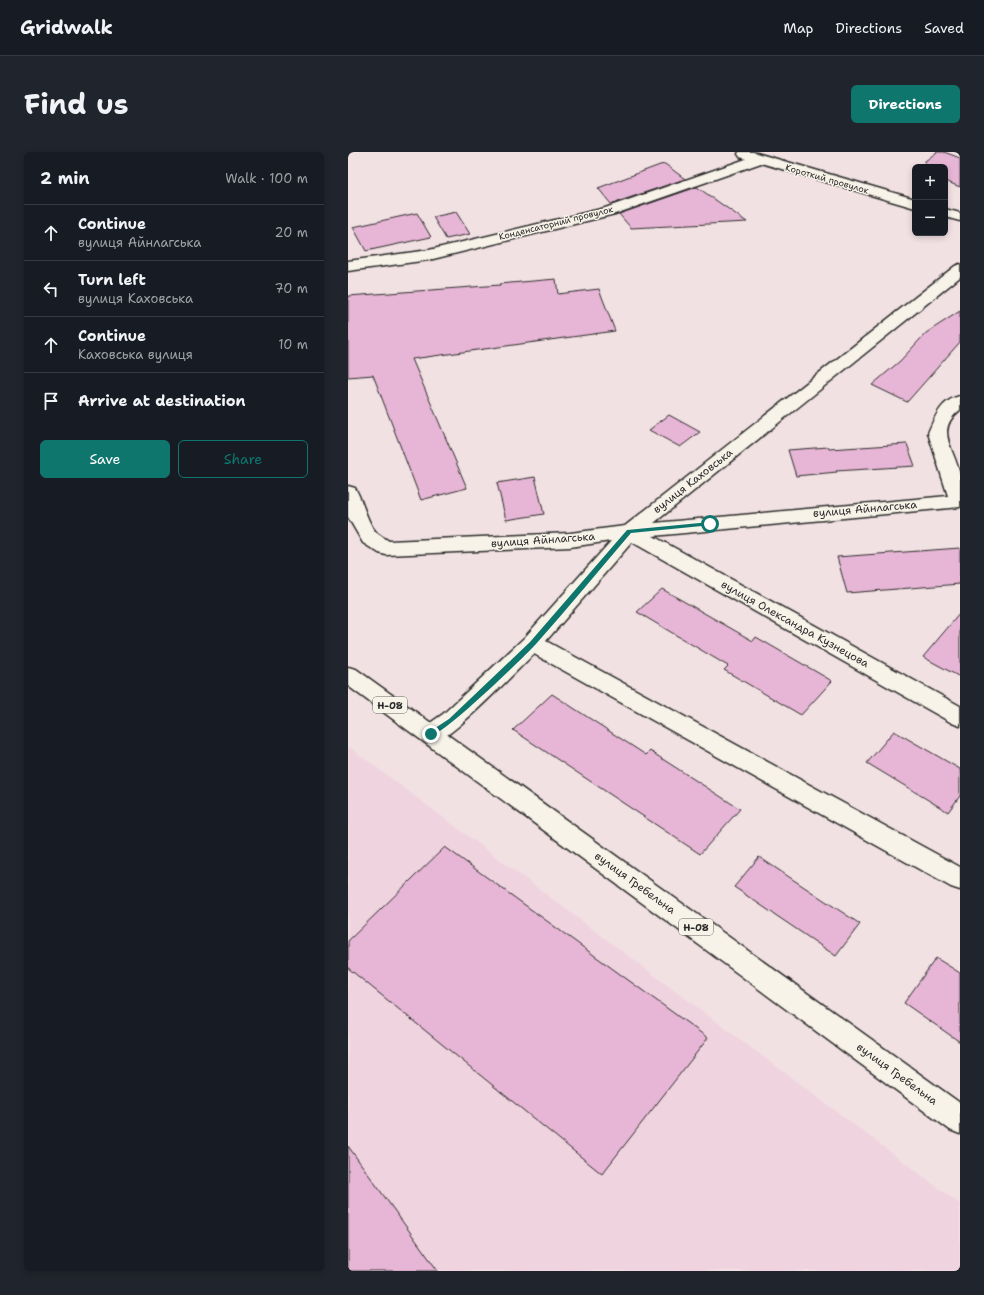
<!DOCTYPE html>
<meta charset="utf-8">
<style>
body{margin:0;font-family:"Shantell Sans",sans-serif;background:#20242c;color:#f1f3f6}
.controls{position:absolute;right:12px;top:12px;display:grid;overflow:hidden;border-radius:6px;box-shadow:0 2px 6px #0003}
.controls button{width:36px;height:36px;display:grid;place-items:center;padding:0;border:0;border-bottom:1px solid #363941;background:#171b24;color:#f1f3f6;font:20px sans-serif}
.stop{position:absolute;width:12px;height:12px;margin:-9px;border:3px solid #0f766e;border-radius:50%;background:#fff}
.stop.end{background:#0f766e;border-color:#fff;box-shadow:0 1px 4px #0008}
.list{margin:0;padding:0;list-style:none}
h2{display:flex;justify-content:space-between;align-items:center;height:52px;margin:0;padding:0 16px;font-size:17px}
h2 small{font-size:13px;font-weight:400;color:#9ea1a6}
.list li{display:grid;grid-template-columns:26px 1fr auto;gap:12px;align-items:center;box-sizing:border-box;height:56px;padding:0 16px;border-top:1px solid #363941}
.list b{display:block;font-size:15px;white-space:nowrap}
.list p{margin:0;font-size:13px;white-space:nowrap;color:#9ea1a6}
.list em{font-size:13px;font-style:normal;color:#9ea1a6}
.actions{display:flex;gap:8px;padding:12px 16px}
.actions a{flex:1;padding:9px 0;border:1px solid #0f766e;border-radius:6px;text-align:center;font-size:14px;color:#0f766e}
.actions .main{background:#0f766e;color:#fff}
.icon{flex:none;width:22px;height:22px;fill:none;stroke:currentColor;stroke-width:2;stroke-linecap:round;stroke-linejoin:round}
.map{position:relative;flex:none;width:612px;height:1119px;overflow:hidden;border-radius:6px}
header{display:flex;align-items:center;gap:24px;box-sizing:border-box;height:56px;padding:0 20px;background:#171b24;border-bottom:1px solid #363941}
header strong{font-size:19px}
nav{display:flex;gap:22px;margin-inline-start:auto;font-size:14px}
.intro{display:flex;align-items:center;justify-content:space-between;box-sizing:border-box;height:96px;padding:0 24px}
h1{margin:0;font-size:28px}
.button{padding:10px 18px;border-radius:6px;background:#0f766e;color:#fff;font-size:14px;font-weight:700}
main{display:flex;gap:24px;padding:0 24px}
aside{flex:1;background:#171b24;border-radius:6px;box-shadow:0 2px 6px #0003}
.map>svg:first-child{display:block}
</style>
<header>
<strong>Gridwalk</strong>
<nav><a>Map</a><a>Directions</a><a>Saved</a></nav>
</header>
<div class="intro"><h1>Find us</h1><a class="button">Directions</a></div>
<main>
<aside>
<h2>2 min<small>Walk · 100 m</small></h2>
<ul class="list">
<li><svg class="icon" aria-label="ahead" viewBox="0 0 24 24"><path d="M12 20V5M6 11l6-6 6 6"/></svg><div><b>Continue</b><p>вулиця Айнлагська</p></div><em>20 m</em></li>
<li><svg class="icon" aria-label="left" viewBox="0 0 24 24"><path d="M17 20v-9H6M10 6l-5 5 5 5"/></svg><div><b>Turn left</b><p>вулиця Каховська</p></div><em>70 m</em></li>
<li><svg class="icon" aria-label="ahead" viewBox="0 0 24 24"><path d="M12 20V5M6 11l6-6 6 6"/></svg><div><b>Continue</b><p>Каховська вулиця</p></div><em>10 m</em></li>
<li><svg class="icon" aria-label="arrive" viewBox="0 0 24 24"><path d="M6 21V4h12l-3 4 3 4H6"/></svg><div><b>Arrive at destination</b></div></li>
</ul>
<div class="actions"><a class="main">Save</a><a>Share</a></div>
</aside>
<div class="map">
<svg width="612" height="1119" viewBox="0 0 612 1119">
<rect width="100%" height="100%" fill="#f2e1e3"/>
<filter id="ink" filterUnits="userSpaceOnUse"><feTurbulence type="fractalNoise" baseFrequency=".025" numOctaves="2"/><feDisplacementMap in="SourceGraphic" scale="8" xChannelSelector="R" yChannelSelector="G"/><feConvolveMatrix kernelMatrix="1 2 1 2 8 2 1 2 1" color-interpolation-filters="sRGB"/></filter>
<g filter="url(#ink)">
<!-- built -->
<polygon fill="#efd4df" points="0,594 612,1052 612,1119 0,1119"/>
<!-- building -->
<g fill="#e7b6d6" stroke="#2b2b2b">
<polygon points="589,0 596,0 612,6 612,35 597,29 597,15 577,15 577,9"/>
<polygon points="317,12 337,27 263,52 250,36 312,13"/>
<polygon points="349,35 399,70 283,76 271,62"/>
<polygon points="108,60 122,82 98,87 85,65"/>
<polygon points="69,61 83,85 18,99 5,75"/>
<polygon points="208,127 210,142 251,137 267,179 64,207 119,336 73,348 25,223 0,225 0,144 152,133 151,132"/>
<polygon points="612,159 612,190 559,250 524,233 552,209 578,181"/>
<polygon points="321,263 352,280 332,295 301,278"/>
<polygon points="559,292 567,314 488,319 489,320 448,324 440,298 480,295 481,297"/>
<polygon points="187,325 196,362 158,368 149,331"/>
<polygon points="612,396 612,432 499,441 489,405"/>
<polygon points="314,437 405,489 408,485 484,529 453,563 376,518 380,514 289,460"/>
<polygon points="612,461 612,525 575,505"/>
<polygon points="204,542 298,603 302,599 392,657 352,702 165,578"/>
<polygon points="546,579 612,617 612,644 600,660 519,611"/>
<polygon points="97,695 360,886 254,1022 0,816 0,789"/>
<polygon points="411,705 512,772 488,804 386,735"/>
<polygon points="588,806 612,821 612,890 556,851"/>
<polygon points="0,994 90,1119 0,1119"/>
</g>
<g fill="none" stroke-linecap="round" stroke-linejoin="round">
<!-- minor casing -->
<g stroke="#2b2b2b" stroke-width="3">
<g id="minor">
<polygon points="391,0 405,0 567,47 567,56 413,11 267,62 81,108 0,119 0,109 81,98 257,56 398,7 392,5 390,2"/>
<polygon points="597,57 612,61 612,69 597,65"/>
<path d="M 612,112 L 612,125 L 306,371 L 600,344 L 580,281 C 587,265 593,248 612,244 L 612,258 C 585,279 608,298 612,324 C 612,334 612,345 612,355 L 305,384 L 612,554 L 612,574 L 604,571 L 284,390 L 198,489 L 612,715 L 612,738 L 603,735 L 186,502 C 169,518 102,589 84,591 C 81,591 78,589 75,588 L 72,582 L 75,576 L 95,562 L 177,485 L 263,389 L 222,395 L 38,403 L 31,401 L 15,391 L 0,365 L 0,334 L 7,336 C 15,348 19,373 30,382 C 34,385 38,387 41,389 L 222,381 L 277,374 L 607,114 Z"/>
</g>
</g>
<!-- major casing -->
<g stroke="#2b2b2b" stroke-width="3">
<polygon id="major" points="0,515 8,517 612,951 612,982 602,978 0,534"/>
</g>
<!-- minor -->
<use href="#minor" fill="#f7f3e8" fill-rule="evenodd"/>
<!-- major -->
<use href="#major" fill="#f7f3e8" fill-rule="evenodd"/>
</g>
</g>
<!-- route -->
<path fill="#0f766e" d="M 362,370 L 364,372 L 364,373 L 283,381 C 251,418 220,456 188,492 C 176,505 92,587 81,584 L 81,580 L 101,567 L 182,490 L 279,378 Z"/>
<g text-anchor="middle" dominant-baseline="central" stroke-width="3" stroke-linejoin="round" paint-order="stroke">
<!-- far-street labels -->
<g font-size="9" fill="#2b2b2b" stroke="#f7f3e8">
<text transform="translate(479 27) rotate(16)">Короткий провулок</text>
<text transform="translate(208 71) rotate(-14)">Конденсаторний провулок</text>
</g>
<!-- shield labels -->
<g fill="#f7f3e8" stroke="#686764" stroke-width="1">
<rect x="25" y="545" width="34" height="16" rx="3"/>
<rect x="331" y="767" width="34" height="16" rx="3"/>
</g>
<g font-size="10" font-weight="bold" fill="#2b2b2b">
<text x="42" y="553">Н-08</text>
<text x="348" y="775">Н-08</text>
</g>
<!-- street labels -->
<g font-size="11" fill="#2b2b2b" stroke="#f7f3e8">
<text transform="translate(345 329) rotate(-38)">вулиця Каховська</text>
<text transform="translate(517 357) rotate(-5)">вулиця Айнлагська</text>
<text transform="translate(195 388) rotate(-4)">вулиця Айнлагська</text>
<text transform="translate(447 472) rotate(29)">вулиця Олександра Кузнецова</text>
<text transform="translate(287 731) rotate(36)">вулиця Гребельна</text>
<text transform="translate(549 922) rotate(36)">вулиця Гребельна</text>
</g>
</g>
</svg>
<div class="controls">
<button>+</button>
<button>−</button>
</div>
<div class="stop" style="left:362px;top:372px"></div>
<div class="stop end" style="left:83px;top:582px"></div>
</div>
</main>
